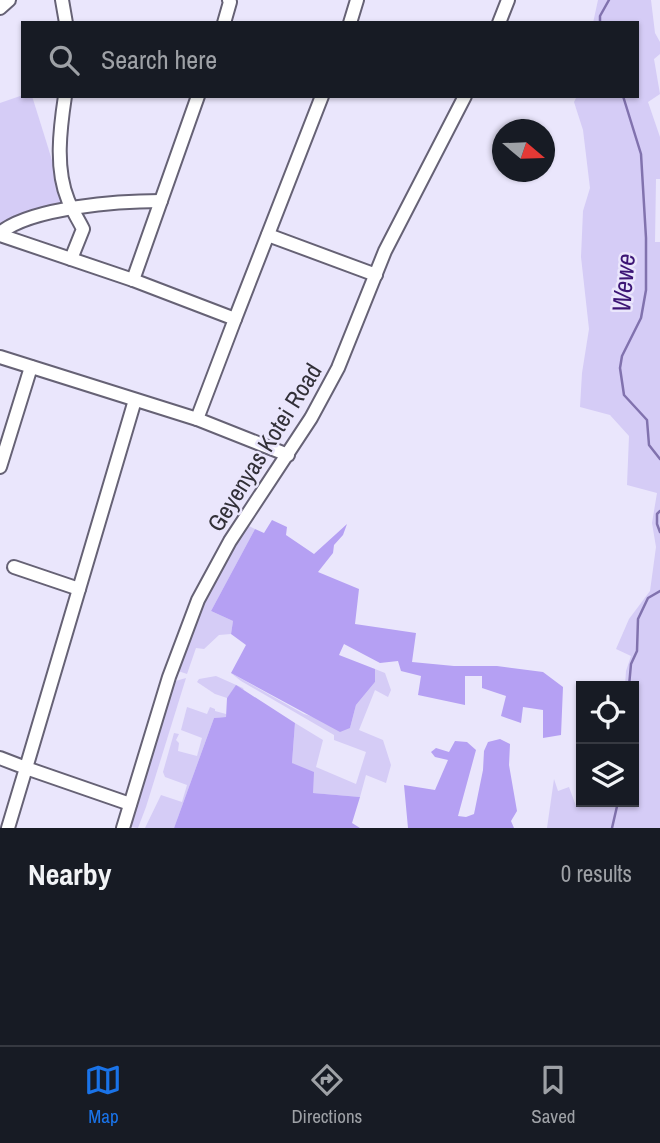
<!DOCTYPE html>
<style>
body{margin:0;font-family:"Archivo Narrow",sans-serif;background:#20242c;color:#f1f3f6}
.controls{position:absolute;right:21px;bottom:21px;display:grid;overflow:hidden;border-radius:0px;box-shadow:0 2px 5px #0004}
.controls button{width:63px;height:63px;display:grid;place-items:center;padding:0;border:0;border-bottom:2px solid #363941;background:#171b24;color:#f1f3f6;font:35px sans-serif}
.compass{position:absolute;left:492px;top:119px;width:63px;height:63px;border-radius:50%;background:#171b24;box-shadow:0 2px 5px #0004;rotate:109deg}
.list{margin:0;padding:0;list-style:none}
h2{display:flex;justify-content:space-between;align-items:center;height:91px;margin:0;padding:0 28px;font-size:30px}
h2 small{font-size:23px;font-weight:400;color:#9ea1a6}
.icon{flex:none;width:38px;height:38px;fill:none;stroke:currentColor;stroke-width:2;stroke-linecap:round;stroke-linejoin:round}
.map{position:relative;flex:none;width:660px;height:828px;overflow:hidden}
.search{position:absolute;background:#171b24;box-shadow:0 2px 5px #0004;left:21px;right:21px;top:21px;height:77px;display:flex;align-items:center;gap:18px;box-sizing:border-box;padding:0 24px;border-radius:0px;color:#9ea1a6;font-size:26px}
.sheet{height:217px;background:#171b24}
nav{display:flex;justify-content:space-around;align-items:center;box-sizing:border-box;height:98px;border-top:2px solid #363941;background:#171b24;font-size:19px;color:#9ea1a6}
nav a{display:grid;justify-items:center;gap:4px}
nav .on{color:#1a73e8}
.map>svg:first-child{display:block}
</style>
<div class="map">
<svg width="660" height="828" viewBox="0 0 660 828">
<rect width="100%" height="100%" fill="#eae6fc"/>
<!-- green -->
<g fill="#d5ccf6">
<polygon points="598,0 651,0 655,33 660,42 660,54 654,59 660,94 648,102 660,137 660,179 656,179 655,242 660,242 660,828 547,828 554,779 558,791 569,787 576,806 586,802 634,802 634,686 625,686 626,671 631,656 616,649 629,619 650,591 656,547 652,523 657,493 627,485 629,436 610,415 580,407 582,373 589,329 581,257 583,211 590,188 583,130 574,102 577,96 637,96 637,23 593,23"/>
<polygon points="23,95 32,96 66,205 0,226 0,103"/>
<polygon points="245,524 255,529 211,611 233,621 231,634 219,635 204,649 196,648 187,674 175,670 191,624"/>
<polygon points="375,669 385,673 391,690 388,697 375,690 359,730 383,740 391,765 386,783 366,775 360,797 312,793 292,763 295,723 323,740 316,767 356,784 366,752 334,740 334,735 241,681 231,673 304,714 350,728 356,705 375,682"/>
<polygon points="216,676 243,688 244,690 236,686 227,698 215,694 197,682 199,679"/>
<polygon points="186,678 146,807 138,828 130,827 147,775 172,682"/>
<polygon points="187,707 207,714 210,707 215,709 215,711 226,714 226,717 214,718 174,828 145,828 161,795 182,802 187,785 165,777 163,772 174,733 179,734 176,740 179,743 178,751 197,756 202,738 181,730"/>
</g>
<!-- forest -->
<g fill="#b5a0f3">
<polygon points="272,520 287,527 286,535 314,554 347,524 343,535 334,545 333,553 318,572 359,589 355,624 416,633 412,662 454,666 497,666 543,672 563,687 561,735 543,738 543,710 523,707 521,723 501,716 506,696 482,688 482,676 465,676 465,705 418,695 421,676 401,671 398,661 380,663 344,644 339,655 375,669 375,682 356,705 350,728 340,732 231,673 246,645 231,634 233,621 211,611 255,529 264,533"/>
<polygon points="236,685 295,723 292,763 314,772 313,793 360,797 352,823 360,828 174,828 214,718 226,717 227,698"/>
<polygon points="500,739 510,744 509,765 517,811 511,821 514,828 408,828 404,785 435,790 448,760 435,757 431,752 436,748 449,752 455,741 467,742 476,750 458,816 466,817 474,814 483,770 484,751 488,742"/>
</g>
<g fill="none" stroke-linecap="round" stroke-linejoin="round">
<!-- stream -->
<g stroke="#8172ae" stroke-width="2.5">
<polyline points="600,23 600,16 609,0"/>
<polyline points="623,96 641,154 646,238 646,290 641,318 622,356 620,368 624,395 647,420 649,445 660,459"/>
<polyline points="660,511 657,514 657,524 660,532"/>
<polyline points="629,686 631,664 637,651 638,619 648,598 660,591"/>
<polyline points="612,828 618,802"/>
</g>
<!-- minor casing -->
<g stroke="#666275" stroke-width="16">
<g id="minor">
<polyline points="62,0 66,23"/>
<polyline points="0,8 9,0"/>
<polyline points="224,23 230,2 229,0"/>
<polyline points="350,23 357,0"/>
<polyline points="499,23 508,0"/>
<path d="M 65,96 C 60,129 55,169 68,200 C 72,210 78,219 83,229 L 71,259"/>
<path d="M 0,233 C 32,207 120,201 161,201"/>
<polyline points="0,235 133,280 235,319 197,419"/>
<polyline points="268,235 376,275"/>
<polyline points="133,280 198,96"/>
<polyline points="235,319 322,96"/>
<polyline points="0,357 197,419 288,455"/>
<polyline points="0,467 31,367"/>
<polyline points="14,567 79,589"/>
<polyline points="0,758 26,768 8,828"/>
<polyline points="130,804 26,768 135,400"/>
<polyline points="123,828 169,677 198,600 230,541 311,418 338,368 385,251 465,96"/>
</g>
</g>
<!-- minor -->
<use href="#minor" stroke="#fff" stroke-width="12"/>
</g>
<g text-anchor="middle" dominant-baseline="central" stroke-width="5" stroke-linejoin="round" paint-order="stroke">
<!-- street labels -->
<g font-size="24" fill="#323038" stroke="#eae6fc">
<text transform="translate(264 447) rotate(-58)">Geyenyas Kotei Road</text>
</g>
<!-- water labels -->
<g font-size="26" font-style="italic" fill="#3c1575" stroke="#eae6fc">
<text transform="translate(623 283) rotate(-85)">Wewe</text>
</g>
</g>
</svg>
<div class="controls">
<button><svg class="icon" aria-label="locate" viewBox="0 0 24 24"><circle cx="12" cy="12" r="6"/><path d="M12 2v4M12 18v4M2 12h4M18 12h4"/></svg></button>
<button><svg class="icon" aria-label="layers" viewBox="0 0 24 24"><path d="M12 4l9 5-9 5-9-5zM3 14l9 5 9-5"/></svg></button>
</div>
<svg class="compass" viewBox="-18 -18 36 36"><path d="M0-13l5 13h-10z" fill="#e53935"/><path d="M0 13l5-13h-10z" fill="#9ea1a6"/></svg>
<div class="search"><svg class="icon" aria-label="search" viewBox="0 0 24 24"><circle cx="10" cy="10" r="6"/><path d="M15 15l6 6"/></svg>Search here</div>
</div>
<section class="sheet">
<h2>Nearby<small>0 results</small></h2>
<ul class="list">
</ul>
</section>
<nav>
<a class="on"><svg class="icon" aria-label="map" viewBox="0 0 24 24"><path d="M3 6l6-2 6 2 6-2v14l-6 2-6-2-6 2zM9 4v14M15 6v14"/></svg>Map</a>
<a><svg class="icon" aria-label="directions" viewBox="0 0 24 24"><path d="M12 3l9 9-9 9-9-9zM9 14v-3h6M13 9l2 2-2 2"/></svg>Directions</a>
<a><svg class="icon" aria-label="saved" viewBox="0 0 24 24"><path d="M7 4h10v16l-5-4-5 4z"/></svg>Saved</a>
</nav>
